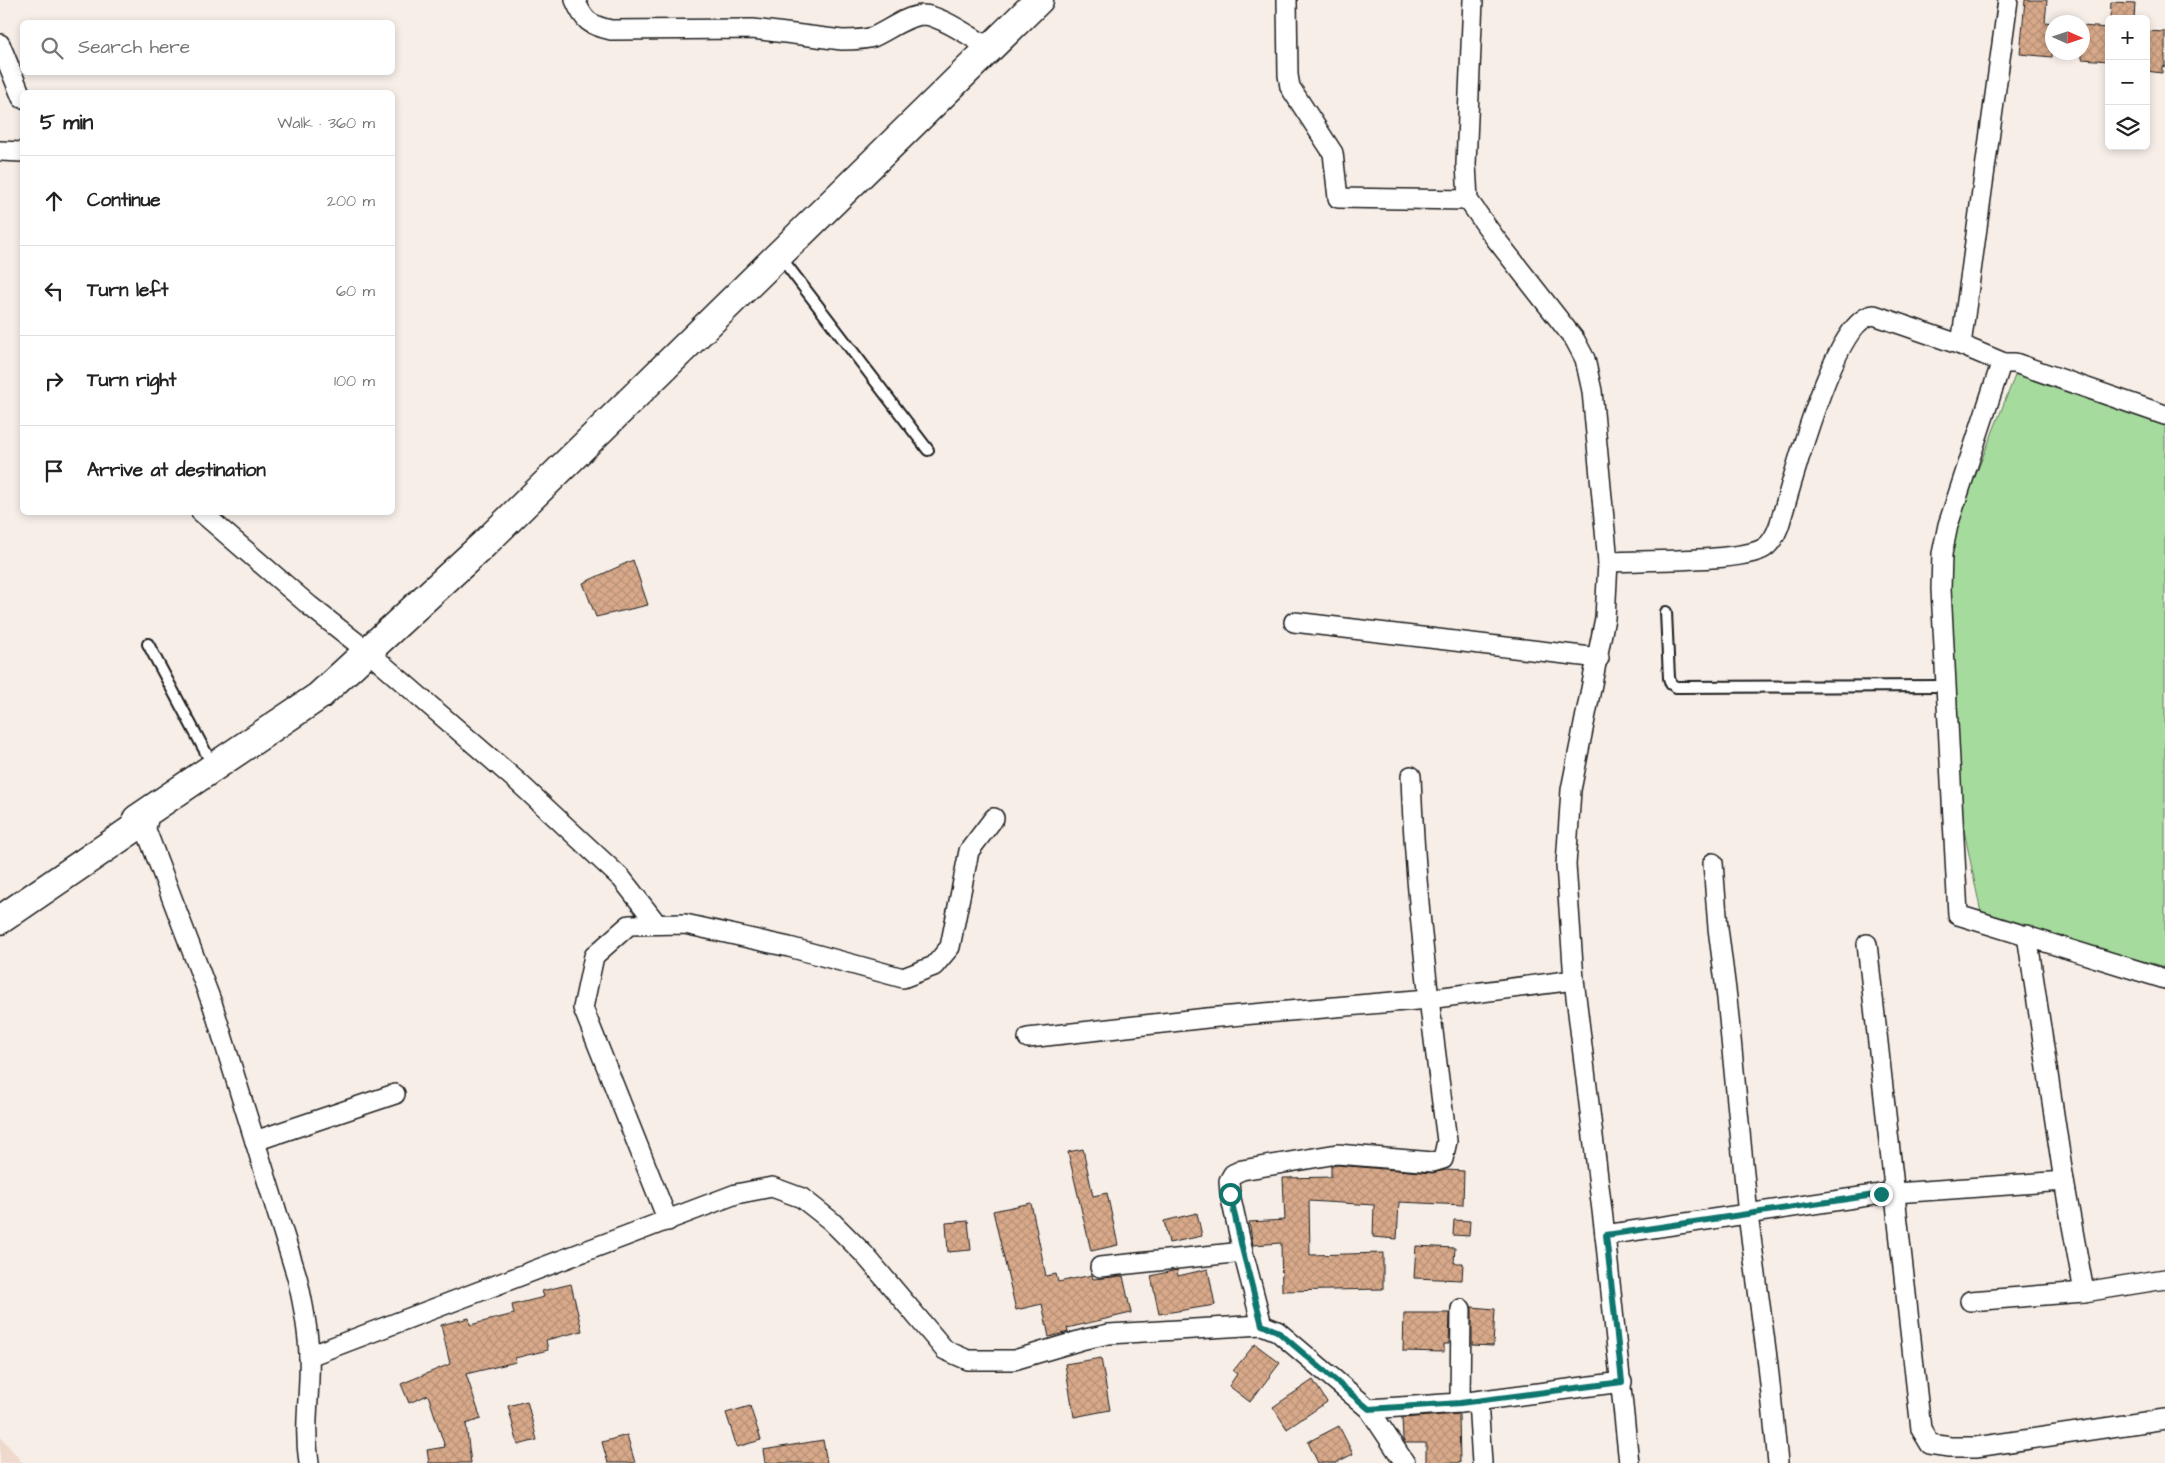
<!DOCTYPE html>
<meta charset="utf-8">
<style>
body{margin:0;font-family:"Architects Daughter",sans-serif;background:#f2f2f2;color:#222}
.controls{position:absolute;right:15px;top:15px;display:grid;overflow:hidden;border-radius:8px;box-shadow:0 2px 8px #0003}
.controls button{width:45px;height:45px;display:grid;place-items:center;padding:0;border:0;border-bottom:1px solid #e0e0e0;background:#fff;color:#222;font:25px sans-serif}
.compass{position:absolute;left:2045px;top:15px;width:45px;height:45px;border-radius:50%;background:#fff;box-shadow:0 2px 8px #0003;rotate:93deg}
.stop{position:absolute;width:15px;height:15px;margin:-11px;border:4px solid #0f766e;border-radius:50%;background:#fff}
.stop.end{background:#0f766e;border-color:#fff;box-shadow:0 1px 5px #0008}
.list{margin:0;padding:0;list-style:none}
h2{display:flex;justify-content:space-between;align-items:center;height:65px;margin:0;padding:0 20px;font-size:21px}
h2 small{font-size:16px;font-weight:400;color:#767676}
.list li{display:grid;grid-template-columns:32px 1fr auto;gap:15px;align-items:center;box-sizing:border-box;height:90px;padding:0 20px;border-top:1px solid #e0e0e0}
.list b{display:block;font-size:19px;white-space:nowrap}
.list em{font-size:16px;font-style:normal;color:#767676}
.icon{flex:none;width:28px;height:28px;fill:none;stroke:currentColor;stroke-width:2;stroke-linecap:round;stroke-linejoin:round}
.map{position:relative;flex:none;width:2165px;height:1463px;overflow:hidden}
.search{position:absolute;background:#fff;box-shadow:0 2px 8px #0003;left:20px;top:20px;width:375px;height:55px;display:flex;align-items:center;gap:12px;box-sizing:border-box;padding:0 18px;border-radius:8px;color:#767676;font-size:19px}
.panel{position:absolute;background:#fff;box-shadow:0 2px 8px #0003;left:20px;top:90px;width:375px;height:425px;border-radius:8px}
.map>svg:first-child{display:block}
</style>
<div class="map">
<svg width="2165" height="1463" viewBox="0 0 2165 1463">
<defs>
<pattern id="building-cross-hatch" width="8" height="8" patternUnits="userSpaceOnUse" patternTransform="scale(1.25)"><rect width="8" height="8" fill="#d8a98a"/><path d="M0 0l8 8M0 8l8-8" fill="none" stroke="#b99176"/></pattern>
</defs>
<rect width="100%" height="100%" fill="#f7eee8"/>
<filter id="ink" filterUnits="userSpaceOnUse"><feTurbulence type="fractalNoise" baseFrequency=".02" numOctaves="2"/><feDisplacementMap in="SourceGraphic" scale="10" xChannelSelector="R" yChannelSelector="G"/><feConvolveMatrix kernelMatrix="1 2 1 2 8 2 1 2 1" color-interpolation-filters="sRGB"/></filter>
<g filter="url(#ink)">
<!-- built -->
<polygon fill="#eed9cc" points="0,1436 23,1463 0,1463"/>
<!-- garden -->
<polygon fill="#a6db9e" stroke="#617c5d" points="2020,363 2165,419 2165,967 1982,918 1963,825 1948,545"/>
<!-- building -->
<g fill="url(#building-cross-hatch)" stroke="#1c1c1c">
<polygon points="2025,0 2047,0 2045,22 2052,23 2052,57 2020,54"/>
<polygon points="2111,2 2135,3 2134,19 2110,19"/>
<polygon points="2082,26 2109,28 2109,61 2082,59"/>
<polygon points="2146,31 2165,32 2165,67 2162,66 2162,73 2146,71"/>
<polygon points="633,560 648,605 596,617 583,583"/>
<polygon points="1083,1149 1093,1196 1107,1193 1118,1245 1091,1251 1068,1152"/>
<polygon points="1337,1165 1432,1173 1446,1170 1464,1171 1463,1205 1399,1202 1397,1239 1373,1237 1374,1205 1309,1201 1310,1255 1383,1253 1383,1289 1282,1291 1281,1243 1253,1245 1249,1222 1285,1220 1283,1178 1331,1177 1331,1166"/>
<polygon points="1031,1203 1046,1276 1056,1274 1058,1282 1092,1275 1093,1279 1123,1276 1131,1313 1067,1328 1068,1332 1049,1337 1042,1304 1016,1310 993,1211"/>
<polygon points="1197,1213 1202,1236 1169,1243 1164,1221"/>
<polygon points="1454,1220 1470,1221 1469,1236 1453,1235"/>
<polygon points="968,1221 971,1250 948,1252 946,1223"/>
<polygon points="1416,1246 1455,1248 1454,1263 1463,1263 1462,1280 1414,1278"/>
<polygon points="1208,1269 1215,1305 1159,1314 1151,1276 1177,1270 1178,1276"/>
<polygon points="571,1284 582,1331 546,1340 548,1350 515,1358 516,1362 466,1374 481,1419 466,1424 471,1463 429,1463 427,1450 445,1447 428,1395 409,1403 401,1384 450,1364 441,1325 469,1318 470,1325 514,1314 512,1305 544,1297 542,1291"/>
<polygon points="1472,1307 1495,1309 1493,1346 1472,1345"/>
<polygon points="1404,1313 1450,1313 1449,1344 1444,1344 1444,1352 1403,1351"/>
<polygon points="1255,1344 1280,1363 1250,1402 1229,1386 1237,1374 1233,1371"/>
<polygon points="1101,1358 1110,1410 1074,1417 1065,1364"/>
<polygon points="1313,1380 1327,1402 1287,1429 1273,1407"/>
<polygon points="527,1401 537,1440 518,1445 508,1406"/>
<polygon points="750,1406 761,1440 737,1447 726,1413"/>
<polygon points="1459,1414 1460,1463 1426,1463 1426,1443 1405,1443 1403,1439 1402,1418"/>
<polygon points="1339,1426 1353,1454 1335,1463 1318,1463 1308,1442"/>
<polygon points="627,1435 635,1463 608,1463 602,1442"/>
<polygon points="823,1440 827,1463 765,1463 763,1450"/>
</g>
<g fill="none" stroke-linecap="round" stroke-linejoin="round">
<!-- lane casing -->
<g stroke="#1c1c1c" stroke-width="14">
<g id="lane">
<polyline points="779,255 928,450"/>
<polyline points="1666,612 1669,678 1671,684 1676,687 1945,686"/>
<polyline points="148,644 213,766"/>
</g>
</g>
<!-- street casing -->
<g stroke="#1c1c1c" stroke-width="22">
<g id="street">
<path d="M 575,0 C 584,21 589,25 611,30 L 753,29 L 842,40 C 852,40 864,40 873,37 C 889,30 906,16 923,15 C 941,15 973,39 989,47"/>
<polyline points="1287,0 1288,75 1290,87 1333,153 1338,198 1468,200"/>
<polyline points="1473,0 1466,164 1468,200 1495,238 1575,340 1585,359 1592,391 1608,562 1605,618 1571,790 1566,865 1574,980 1605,1235 1629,1463"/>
<polyline points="0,44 22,98"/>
<polyline points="0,151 22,152"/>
<polyline points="1961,345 2008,0"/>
<polyline points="2165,415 2015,363 2004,363 2000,367 1948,525 1942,554 1941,589 1958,915 2165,979"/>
<polyline points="201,512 310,606 367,651 518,782 622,879 657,924"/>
<path d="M 1608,562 C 1639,560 1742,562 1764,548 C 1772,543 1776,534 1779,526 C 1791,488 1833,318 1874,315 L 1961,345 L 2004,363"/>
<polyline points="1294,622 1599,658"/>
<path d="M 143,822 L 213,1006 L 297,1277 C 303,1303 308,1328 309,1354 C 311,1391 303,1424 309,1463"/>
<polyline points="1713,863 1718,928 1727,998 1748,1215 1768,1365 1778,1463"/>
<polyline points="2027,935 2064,1181 2084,1292"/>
<polyline points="1867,944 1921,1429 1930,1444 1950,1447 1976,1447 2165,1419"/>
<polyline points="1028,1038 1207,1018 1428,999 1574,980"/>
<polyline points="255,1141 395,1094"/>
<polyline points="668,1221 583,1008 594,956 629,925 685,924 789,947 903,978 934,966 950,947 969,851 994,818"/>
<polyline points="1605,1235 1881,1194 2064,1181"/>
<polyline points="1100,1267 1243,1252"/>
<polyline points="1970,1301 2084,1292 2165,1279"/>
<path d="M 1262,1325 L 1243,1252 L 1230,1194 L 1229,1181 L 1233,1174 L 1242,1170 L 1337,1154 L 1433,1162 L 1443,1159 L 1447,1141 C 1431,1019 1415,898 1411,776"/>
<polyline points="309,1356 736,1194 772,1187 802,1198 831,1221 864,1254 945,1350 968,1360 1014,1360 1085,1339 1109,1334 1262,1325 1277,1331 1369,1409 1405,1463"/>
<polyline points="1478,1401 1482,1463"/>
<polyline points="1460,1403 1461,1309"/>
<polyline points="1369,1409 1460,1403 1622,1382"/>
</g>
</g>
<!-- secondary casing -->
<g stroke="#1c1c1c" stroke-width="31">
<polyline id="secondary" points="0,920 143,822 137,819 319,696 484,544 1039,0"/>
</g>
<!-- lane -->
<use href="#lane" stroke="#fff" stroke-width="10"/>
<!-- street -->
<use href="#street" stroke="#fff" stroke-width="19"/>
<!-- secondary -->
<use href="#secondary" stroke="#fff" stroke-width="28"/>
</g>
</g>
<g fill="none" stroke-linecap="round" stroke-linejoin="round" filter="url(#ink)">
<!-- route -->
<polyline stroke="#0f766e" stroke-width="6" points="1230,1194 1243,1252 1262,1325 1277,1331 1369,1409 1460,1403 1622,1382 1606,1235 1881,1194"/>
</g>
</svg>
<div class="controls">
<button>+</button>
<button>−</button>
<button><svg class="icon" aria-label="layers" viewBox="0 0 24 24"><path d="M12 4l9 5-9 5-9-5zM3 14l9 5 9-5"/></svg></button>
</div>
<svg class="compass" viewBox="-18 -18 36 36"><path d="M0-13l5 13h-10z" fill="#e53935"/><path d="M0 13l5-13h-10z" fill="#767676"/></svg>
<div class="stop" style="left:1230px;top:1194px"></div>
<div class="stop end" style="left:1881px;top:1194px"></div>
<div class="search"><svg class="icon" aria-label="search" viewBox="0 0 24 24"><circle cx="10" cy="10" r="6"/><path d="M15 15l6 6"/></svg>Search here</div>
<section class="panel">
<h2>5 min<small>Walk · 360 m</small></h2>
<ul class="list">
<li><svg class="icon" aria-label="ahead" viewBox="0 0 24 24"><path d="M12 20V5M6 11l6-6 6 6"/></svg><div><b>Continue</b></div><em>200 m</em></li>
<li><svg class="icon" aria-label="left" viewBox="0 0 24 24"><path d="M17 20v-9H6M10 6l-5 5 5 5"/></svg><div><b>Turn left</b></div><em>60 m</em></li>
<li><svg class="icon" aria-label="right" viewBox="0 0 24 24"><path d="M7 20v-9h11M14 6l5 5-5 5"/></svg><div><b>Turn right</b></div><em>100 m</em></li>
<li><svg class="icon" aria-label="arrive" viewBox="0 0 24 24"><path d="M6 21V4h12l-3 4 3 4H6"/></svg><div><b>Arrive at destination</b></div></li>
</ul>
</section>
</div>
